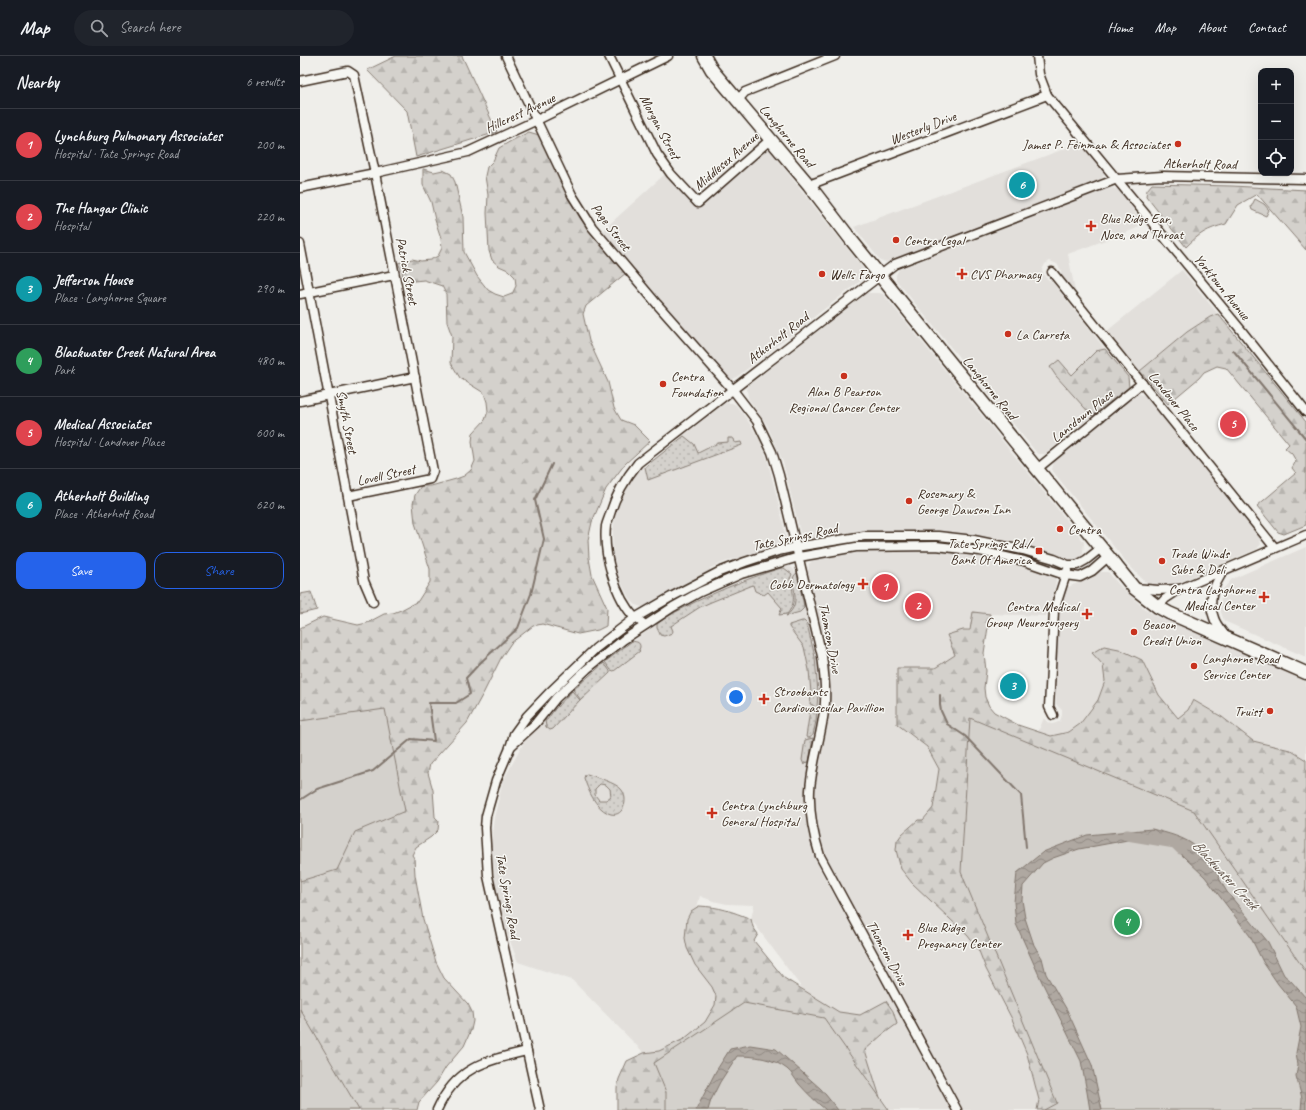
<!DOCTYPE html>
<meta charset="utf-8">
<style>
body{margin:0;font-family:Caveat,sans-serif;background:#20242c;color:#f1f3f6}
.controls{position:absolute;right:12px;top:12px;display:grid;overflow:hidden;border-radius:8px;box-shadow:0 4px 16px #0002}
.controls button{width:36px;height:36px;display:grid;place-items:center;padding:0;border:0;border-bottom:1px solid #363941;background:#171b24;color:#f1f3f6;font:20px sans-serif}
.you{position:absolute;left:436px;top:641px;width:14px;height:14px;margin:-10px;border:3px solid #fff;border-radius:50%;background:#1a73e8;box-shadow:0 0 0 6px #1a73e833}
.badge{display:grid;place-items:center;width:26px;height:26px;border-radius:50%;background:#2563eb;color:#fff;font-size:13px;font-weight:700}
.pin{position:absolute;translate:-50% -50%;border:2px solid #fff;box-shadow:0 1px 4px #0006}
.list{margin:0;padding:0;list-style:none}
h2{display:flex;justify-content:space-between;align-items:center;height:52px;margin:0;padding:0 16px;font-size:17px}
h2 small{font-size:13px;font-weight:400;color:#9ea1a6}
.list li{display:grid;grid-template-columns:26px 1fr auto;gap:12px;align-items:center;box-sizing:border-box;height:72px;padding:0 16px;border-top:1px solid #363941}
.list b{display:block;font-size:15px;white-space:nowrap}
.list p{margin:0;font-size:13px;white-space:nowrap;color:#9ea1a6}
.list em{font-size:13px;font-style:normal;color:#9ea1a6}
.actions{display:flex;gap:8px;padding:12px 16px}
.actions a{flex:1;padding:9px 0;border:1px solid #2563eb;border-radius:12px;text-align:center;font-size:14px;color:#2563eb}
.actions .main{background:#2563eb;color:#fff}
.icon{flex:none;width:22px;height:22px;fill:none;stroke:currentColor;stroke-width:2;stroke-linecap:round;stroke-linejoin:round}
.map{position:relative;flex:none;width:1006px;height:1054px;overflow:hidden}
header{display:flex;align-items:center;gap:24px;box-sizing:border-box;height:56px;padding:0 20px;background:#171b24;border-bottom:1px solid #363941}
header strong{font-size:19px}
nav{display:flex;gap:22px;margin-inline-start:auto;font-size:14px}
.search{width:280px;height:36px;background:#20242c;display:flex;align-items:center;gap:10px;box-sizing:border-box;padding:0 14px;border-radius:22px;color:#9ea1a6;font-size:15px}
main{display:flex}
aside{flex:1;background:#171b24}
.map>svg:first-child{display:block}
</style>
<header>
<strong>Map</strong>
<div class="search"><svg class="icon" aria-label="search" viewBox="0 0 24 24"><circle cx="10" cy="10" r="6"/><path d="M15 15l6 6"/></svg>Search here</div>
<nav><a>Home</a><a>Map</a><a>About</a><a>Contact</a></nav>
</header>
<main>
<aside>
<h2>Nearby<small>6 results</small></h2>
<ul class="list">
<li><span class="badge" style="background:#e0444e">1</span><div><b>Lynchburg Pulmonary Associates</b><p>Hospital · Tate Springs Road</p></div><em>200 m</em></li>
<li><span class="badge" style="background:#e0444e">2</span><div><b>The Hangar Clinic</b><p>Hospital</p></div><em>220 m</em></li>
<li><span class="badge" style="background:#0f9aa8">3</span><div><b>Jefferson House</b><p>Place · Langhorne Square</p></div><em>290 m</em></li>
<li><span class="badge" style="background:#2e9e5b">4</span><div><b>Blackwater Creek Natural Area</b><p>Park</p></div><em>480 m</em></li>
<li><span class="badge" style="background:#e0444e">5</span><div><b>Medical Associates</b><p>Hospital · Landover Place</p></div><em>600 m</em></li>
<li><span class="badge" style="background:#0f9aa8">6</span><div><b>Atherholt Building</b><p>Place · Atherholt Road</p></div><em>620 m</em></li>
</ul>
<div class="actions"><a class="main">Save</a><a>Share</a></div>
</aside>
<div class="map">
<svg width="1006" height="1054" viewBox="0 0 1006 1054">
<defs>
<pattern id="grass-dots" width="8" height="8" patternUnits="userSpaceOnUse"><rect width="8" height="8" fill="#d4d1cc"/><path d="M2 2h.1M6 6h.1" fill="none" stroke="#b7b4af" stroke-width="1.8" stroke-linecap="round"/></pattern>
<pattern id="forest-firs" width="22" height="20" patternUnits="userSpaceOnUse"><rect width="22" height="20" fill="#d4d1cc"/><path d="M5 1l3.5 6h-7zM16 11l3.5 6h-7z" fill="#b7b4af"/></pattern>
<pattern id="water-waves" width="16" height="10" patternUnits="userSpaceOnUse"><rect width="16" height="10" fill="#afa8a1"/><path d="M0 5q4-4 8 0t8 0" fill="none" stroke="#908983"/></pattern>
</defs>
<rect width="100%" height="100%" fill="#efeeea"/>
<filter id="ink" filterUnits="userSpaceOnUse"><feTurbulence type="fractalNoise" baseFrequency=".025" numOctaves="2"/><feDisplacementMap in="SourceGraphic" scale="8" xChannelSelector="R" yChannelSelector="G"/><feConvolveMatrix kernelMatrix="1 2 1 2 8 2 1 2 1" color-interpolation-filters="sRGB"/></filter>
<g filter="url(#ink)">
<!-- built -->
<g fill="#e2dfdb">
<polygon points="780,86 803,112 804,118 802,122 793,127 638,187 586,206 580,204 554,171 772,90"/>
<polygon points="464,93 469,93 565,215 563,223 438,320 430,325 302,175 365,118 394,147"/>
<polygon points="813,132 819,134 843,167 835,173 768,198 775,235 761,220 761,214 757,208 750,205 745,208 742,214 745,221 753,227 805,293 796,295 771,319 750,311 756,320 792,360 745,398 739,398 736,396 596,224 596,219 599,213 805,133"/>
<polygon points="882,214 918,258 910,261 887,276 840,315 839,315 807,275"/>
<polygon points="567,237 579,237 583,238 769,467 784,486 783,498 780,501 775,504 770,504 723,490 693,483 656,478 609,475 580,476 550,478 513,484 506,482 500,476 483,406 467,369 448,342 447,333 450,328"/>
<polygon points="838,338 845,339 959,480 961,488 957,493 873,529 860,531 846,527 827,507 763,428 752,414 754,405 831,342"/>
<polygon points="426,347 432,347 436,349 448,365 460,384 467,402 483,466 486,483 483,489 477,492 437,505 433,503 410,512 410,516 351,548 344,552 336,549 329,542 317,518 313,499 313,476 315,461 319,446 327,433 337,417 345,410 421,350"/>
<polygon points="1006,491 1006,601 924,565 919,550 923,533 932,523"/>
<polygon points="582,494 624,494 650,496 689,501 721,507 752,518 756,523 755,531 746,560 690,558 673,556 671,572 647,579 655,599 635,612 598,612 597,668 627,691 639,713 633,752 623,764 618,764 602,778 601,813 612,827 668,880 679,895 686,913 712,963 727,998 739,1044 737,1054 662,1054 526,801 519,778 509,781 520,813 651,1054 590,1054 524,962 451,863 454,849 427,848 413,845 400,840 393,866 444,947 354,1007 272,924 218,906 202,864 189,805 194,762 203,725 223,688 272,635 312,601 357,568 399,545 441,526 485,510 491,511 494,514 499,523 513,585 523,587 508,516 509,508 515,502"/>
<polygon points="799,516 808,516 820,530 846,554 858,561 1006,624 1006,704 990,694 953,685 922,661 893,644 888,654 878,662 859,639 842,604 803,609 805,625 798,644 780,668 769,676 751,680 738,676 744,662 747,666 752,668 756,667 760,665 762,659 762,654 756,648 755,636 758,557 760,546 766,532 775,528 789,524"/>
</g>
<!-- grass -->
<g fill="url(#grass-dots)" stroke="#887e75" fill-rule="evenodd">
<polygon points="384,380 394,388 398,397 418,387 428,386 428,382 432,382 434,383 435,387 441,386 442,389 348,424 345,411"/>
<polygon points="604,483 632,485 630,487 604,486 568,488 504,497 503,495 532,489 568,484"/>
<polygon points="645,485 708,495 756,508 761,512 761,513 724,502 643,487"/>
<path d="M 491,497 L 492,499 L 464,508 L 345,565 L 343,563 C 348,557 359,553 366,548 C 405,525 447,509 491,497 Z"/>
<path d="M 481,512 L 484,512 L 492,518 L 490,523 C 493,536 497,547 487,558 L 479,559 L 482,552 L 468,536 L 464,539 L 455,535 L 453,529 L 411,546 L 400,551 L 371,570 L 373,575 L 372,577 L 364,580 L 360,579 L 360,578 L 357,572 L 357,568 C 368,559 382,553 395,546 C 423,533 451,521 481,512 Z"/>
<path d="M 497,517 L 503,545 L 504,552 L 500,556 L 486,560 C 506,545 485,524 497,517 Z"/>
<polygon points="11,536 17,554 0,558 0,538"/>
<polygon points="502,565 504,565 507,568 515,601 518,637 511,637 509,614 504,591 489,571 489,569"/>
<path d="M 332,570 L 334,570 L 334,572 L 236,661 L 234,660 C 237,653 245,647 250,641 C 275,614 303,591 332,570 Z"/>
<path d="M 332,585 C 337,586 340,586 340,591 L 339,594 L 340,595 L 314,615 L 311,614 L 305,606 Z"/>
<polygon points="304,607 310,615 310,617 281,644 273,634"/>
<polygon points="272,635 280,644 253,673 250,674 246,671 245,664 247,664 254,654"/>
<path d="M 511,638 L 518,638 L 516,665 L 513,679 C 511,681 509,683 506,681 L 510,654 L 513,655 L 513,649 L 510,648 Z"/>
<polygon points="513,682 509,706 504,707 504,709 502,704 505,684"/>
<path d="M 287,718 C 296,721 316,727 321,733 C 330,743 323,764 308,757 C 295,751 288,734 284,722 L 285,719 ZM 300,728 L 306,729 L 310,733 L 311,740 L 306,744 L 299,744 L 295,739 L 295,733 Z"/>
</g>
<!-- forest -->
<g fill="url(#forest-firs)" stroke="#887e75">
<polygon points="96,0 162,0 197,76 116,101 107,55 67,14"/>
<polygon points="229,76 239,79 280,162 309,198 326,217 286,250 283,258 289,285 308,326 314,352 321,364 334,369 350,385 325,408 306,433 292,466 288,484 289,502 292,519 307,552 306,570 298,574 278,578 242,568 233,570 211,587 201,602 184,636 167,667 130,708 128,717 133,734 135,761 139,765 138,774 131,781 116,791 112,799 114,802 115,819 123,863 136,906 144,922 168,948 172,956 173,965 171,974 164,990 146,1011 137,1026 119,1046 117,1054 0,1054 0,572 23,561 58,569 67,567 84,558 93,557 101,554 118,545 130,526 130,513 115,467 113,448 115,439 121,430 131,430 156,423 164,420 171,414 175,405 172,386 173,377 185,364 188,355 187,346 184,337 160,322 151,307 152,280 147,266 146,238 142,230 124,224 114,225 103,224 102,215 98,207 112,203 121,205 130,204 138,200 142,192 141,182 135,164 131,146 123,129 123,113 134,116 143,114 151,118 155,126 163,161 164,196 177,220 188,234 195,238 204,241 212,238 216,230 215,221 208,214 199,210 192,204 189,195 187,157 188,139 185,120 187,111 193,105 199,92 211,85"/>
<path d="M 852,128 L 932,130 L 1006,134 L 1006,194 L 957,138 L 938,149 L 926,168 C 907,173 900,177 886,191 L 846,140 L 847,134 Z"/>
<polygon points="918,258 1006,366 1006,469 984,478 978,476 957,450 996,417 992,412 996,405 992,398 985,392 989,388 926,312 917,310 904,316 899,322 868,348 840,315 887,276 910,261"/>
<polygon points="805,293 828,321 829,331 792,360 756,320 750,311 759,304 772,319 796,295"/>
<polygon points="673,556 690,558 684,597 686,615 684,632 685,641 689,650 694,656 718,669 751,680 769,676 780,668 798,644 805,625 803,609 792,597 804,590 819,593 842,604 859,639 878,662 888,654 893,644 922,661 953,685 990,694 1006,704 1006,942 790,1054 737,1054 739,1044 727,998 712,963 686,913 679,895 668,880 612,827 601,813 596,794 597,785 602,778 618,764 623,764 633,752 639,713 627,691 597,668 597,612 635,612 655,599 647,579 663,574 670,574"/>
<path d="M 399,850 C 420,851 431,855 451,863 L 453,871 L 458,878 L 454,885 L 484,922 L 539,956 L 560,959 L 586,945 L 593,955 L 597,968 L 582,979 L 565,994 L 584,1054 L 317,1054 L 317,1032 L 319,1023 L 327,1005 L 344,997 L 359,995 L 384,983 L 405,966 L 415,949 L 416,940 L 412,931 L 395,909 L 387,892 L 385,882 L 387,863 L 391,855 Z"/>
</g>
<!-- park -->
<g fill="#d4d1cc" stroke="#887e75">
<polygon points="955,143 964,148 969,154 966,160 952,154 951,151"/>
<polygon points="85,653 105,755 55,776 37,814 0,825 0,665"/>
<polygon points="670,662 894,755 1006,916 1006,1054 744,1054 757,1047 661,816"/>
<polygon points="444,947 524,962 589,1054 366,1054 366,1036 354,1007"/>
<polygon points="0,953 59,1054 0,1054"/>
</g>
<!-- water -->
<g fill="url(#water-waves)" stroke="#81766d">
<path d="M 852,773 C 866,777 886,781 897,792 C 905,799 903,803 915,809 L 920,824 L 927,836 L 968,886 L 984,919 L 991,925 L 1006,942 L 1006,1054 L 1001,1054 L 1002,1042 L 996,1020 L 998,1008 L 996,997 L 1001,971 L 996,950 L 978,928 L 963,906 L 950,880 L 905,821 L 865,783 L 850,778 L 833,783 L 779,793 L 753,802 L 743,807 L 723,830 L 722,844 L 725,862 L 734,889 L 742,902 L 746,918 L 767,954 L 792,1009 L 802,1054 L 790,1054 L 787,1036 L 781,1005 L 742,926 L 716,868 L 714,846 L 717,817 L 743,796 L 787,779 Z"/>
<path d="M 450,989 L 476,993 L 521,1033 L 538,1054 L 526,1054 C 516,1046 507,1037 499,1028 C 495,1023 492,1017 487,1013 C 473,1002 454,1000 437,1000 L 420,1026 L 411,1044 L 408,1054 L 396,1054 L 416,1015 L 430,993 Z"/>
</g>
<g fill="none" stroke-linecap="round" stroke-linejoin="round">
<!-- stream -->
<g stroke="#81766d" stroke-width="2">
<polyline points="933,294 1006,383"/>
<polyline points="640,639 640,649 641,655 647,668 665,680 721,739 726,791"/>
<polyline points="0,744 17,733 73,715 111,683 134,685 129,647 156,647 170,638 166,622 181,606 218,572 231,538 244,483 235,444 252,408"/>
</g>
<!-- river -->
<polyline stroke="#afa8a1" stroke-width="11" points="827,779 875,787 881,793"/>
<!-- minor casing -->
<g stroke="#3b2a1e" stroke-width="11">
<g id="minor">
<path d="M 206,0 L 272,139 L 292,171 L 357,248 L 433,334 L 457,365 L 472,396 L 479,419 L 522,600 C 524,615 526,631 525,646 C 523,676 512,704 510,734 C 509,757 513,778 520,800 L 657,1054"/>
<polyline points="309,0 357,98 371,118 398,147 471,83"/>
<polyline points="737,0 739,18 747,39 941,274 1006,356"/>
<polyline points="0,25 48,15 54,19 75,117 133,415 130,423 48,440"/>
<polyline points="438,44 445,36 535,0"/>
<polyline points="509,129 747,39"/>
<polyline points="0,132 75,117 168,96 237,64 368,0"/>
<polyline points="0,188 64,525 73,546"/>
<polyline points="752,216 975,492"/>
<polyline points="0,238 94,219"/>
<polyline points="0,345 115,321"/>
<polyline points="737,413 842,327"/>
<path d="M 924,514 C 914,529 907,544 914,562 C 916,569 922,575 926,581"/>
<polyline points="835,532 858,534 879,533"/>
<polyline points="858,551 865,543 880,533 1006,479"/>
<path d="M 345,569 C 342,566 338,564 335,562 C 315,541 303,498 306,470 C 307,466 309,462 310,458 C 316,438 325,423 338,407 L 595,208 L 817,123 L 862,120 L 1006,123"/>
<polyline points="753,659 749,651 754,555 767,515"/>
<polyline points="210,691 235,668 256,642 287,613 323,584 373,551 400,536 441,518 499,501 556,491 636,490 680,495 724,505 765,519 780,521 792,515 808,501"/>
<path d="M 137,1054 C 156,1011 185,1005 227,995"/>
<polyline points="240,1054 188,820 185,772 186,760 196,725 210,692 214,678 227,660 249,637 296,592 335,562 371,541 419,516 445,506 478,495 496,491 564,480 638,480 674,484 723,494 754,503 768,509 777,509 786,504 801,492"/>
</g>
</g>
<!-- primary casing -->
<g stroke="#3b2a1e" stroke-width="15">
<polyline id="primary" points="404,0 412,14 509,129 552,185 645,300 834,532 858,551 869,557 1006,617"/>
</g>
<!-- minor -->
<use href="#minor" stroke="#f6f6f2" stroke-width="8"/>
<!-- primary -->
<use href="#primary" stroke="#f6f6f2" stroke-width="12"/>
</g>
</g>
<!-- markers -->
<g fill="#c8321e" stroke="#f6f6f2" stroke-width="1.5">
<circle cx="878" cy="88" r="4"/>
<path d="M789 164h4v4h4v4h-4v4h-4v-4h-4v-4h4z"/>
<circle cx="596" cy="184" r="4"/>
<circle cx="522" cy="218" r="4"/>
<path d="M660 212h4v4h4v4h-4v4h-4v-4h-4v-4h4z"/>
<circle cx="708" cy="278" r="4"/>
<circle cx="544" cy="320" r="4"/>
<circle cx="363" cy="328" r="4"/>
<circle cx="609" cy="445" r="4"/>
<circle cx="760" cy="473" r="4"/>
<rect x="735" y="491" width="8" height="8" rx="2"/>
<circle cx="862" cy="505" r="4"/>
<path d="M561 522h4v4h4v4h-4v4h-4v-4h-4v-4h4z"/>
<path d="M962 535h4v4h4v4h-4v4h-4v-4h-4v-4h4z"/>
<path d="M785 552h4v4h4v4h-4v4h-4v-4h-4v-4h4z"/>
<circle cx="834" cy="576" r="4"/>
<circle cx="894" cy="610" r="4"/>
<path d="M462 637h4v4h4v4h-4v4h-4v-4h-4v-4h4z"/>
<circle cx="970" cy="655" r="4"/>
<path d="M410 751h4v4h4v4h-4v4h-4v-4h-4v-4h4z"/>
<path d="M606 873h4v4h4v4h-4v4h-4v-4h-4v-4h4z"/>
</g>
<g text-anchor="middle" dominant-baseline="central" stroke-width="3" stroke-linejoin="round" paint-order="stroke">
<!-- street labels -->
<g font-size="14" fill="#3b2a1e" stroke="#f6f6f2">
<text transform="translate(220 57) rotate(-25)">Hillcrest Avenue</text>
<text transform="translate(360 71) rotate(62)">Morgan Street</text>
<text transform="translate(623 72) rotate(-21)">Westerly Drive</text>
<text transform="translate(487 80) rotate(50)">Langhorne Road</text>
<text transform="translate(426 105) rotate(-41)">Middlesex Avenue</text>
<text transform="translate(900 108) rotate(1)">Atherholt Road</text>
<text transform="translate(311 171) rotate(53)">Page Street</text>
<text transform="translate(107 215) rotate(79)">Patrick Street</text>
<text transform="translate(922 231) rotate(51)">Yorktown Avenue</text>
<text transform="translate(478 282) rotate(-38)">Atherholt Road</text>
<text transform="translate(690 332) rotate(51)">Langhorne Road</text>
<text transform="translate(874 345) rotate(51)">Landover Place</text>
<text transform="translate(782 360) rotate(-39)">Lansdown Place</text>
<text transform="translate(47 366) rotate(79)">Smyth Street</text>
<text transform="translate(86 419) rotate(-12)">Lovell Street</text>
<text transform="translate(495 481) rotate(-12)">Tate Springs Road</text>
<text transform="translate(530 582) rotate(79)">Thomson Drive</text>
<text transform="translate(208 840) rotate(80)">Tate Springs Road</text>
<text transform="translate(587 897) rotate(62)">Thomson Drive</text>
</g>
<!-- poi labels -->
<g font-size="14" fill="#3b2a1e" stroke="#f6f6f2" text-anchor="start">
<text x="870" y="88" text-anchor="end">James P. Feinman &amp; Associates</text>
<text x="800" y="162">Blue Ridge Ear,<tspan x="800" dy="16">Nose, and Throat</tspan></text>
<text x="604" y="184">Centra Legal</text>
<text x="530" y="218">Wells Fargo</text>
<text x="670" y="218">CVS Pharmacy</text>
<text x="716" y="278">La Carreta</text>
<text x="371" y="320">Centra<tspan x="371" dy="16">Foundation</tspan></text>
<text x="544" y="335" text-anchor="middle">Alan B Pearson<tspan x="544" dy="16">Regional Cancer Center</tspan></text>
<text x="617" y="437">Rosemary &amp;<tspan x="617" dy="16">George Dawson Inn</tspan></text>
<text x="768" y="473">Centra</text>
<text x="731" y="487" text-anchor="end">Tate Springs Rd./<tspan x="731" dy="16">Bank Of America</tspan></text>
<text x="870" y="497">Trade Winds<tspan x="870" dy="16">Subs &amp; Deli</tspan></text>
<text x="554" y="528" text-anchor="end">Cobb Dermatology</text>
<text x="955" y="533" text-anchor="end">Centra Langhorne<tspan x="955" dy="16">Medical Center</tspan></text>
<text x="778" y="550" text-anchor="end">Centra Medical<tspan x="778" dy="16">Group Neurosurgery</tspan></text>
<text x="842" y="568">Beacon<tspan x="842" dy="16">Credit Union</tspan></text>
<text x="902" y="602">Langhorne Road<tspan x="902" dy="16">Service Center</tspan></text>
<text x="473" y="635">Stroobants<tspan x="473" dy="16">Cardiovascular Pavillion</tspan></text>
<text x="962" y="655" text-anchor="end">Truist</text>
<text x="421" y="749">Centra Lynchburg<tspan x="421" dy="16">General Hospital</tspan></text>
<text x="617" y="871">Blue Ridge<tspan x="617" dy="16">Pregnancy Center</tspan></text>
</g>
<!-- water labels -->
<g font-size="15" font-style="italic" fill="#64564c" stroke="#f6f6f2">
<text transform="translate(925 819) rotate(47)">Blackwater Creek</text>
</g>
</g>
</svg>
<div class="controls">
<button>+</button>
<button>−</button>
<button><svg class="icon" aria-label="locate" viewBox="0 0 24 24"><circle cx="12" cy="12" r="6"/><path d="M12 2v4M12 18v4M2 12h4M18 12h4"/></svg></button>
</div>
<div class="you"></div>
<div class="pin badge" style="left:585px;top:531px;background:#e0444e">1</div>
<div class="pin badge" style="left:618px;top:550px;background:#e0444e">2</div>
<div class="pin badge" style="left:713px;top:630px;background:#0f9aa8">3</div>
<div class="pin badge" style="left:827px;top:866px;background:#2e9e5b">4</div>
<div class="pin badge" style="left:933px;top:368px;background:#e0444e">5</div>
<div class="pin badge" style="left:722px;top:129px;background:#0f9aa8">6</div>
</div>
</main>
